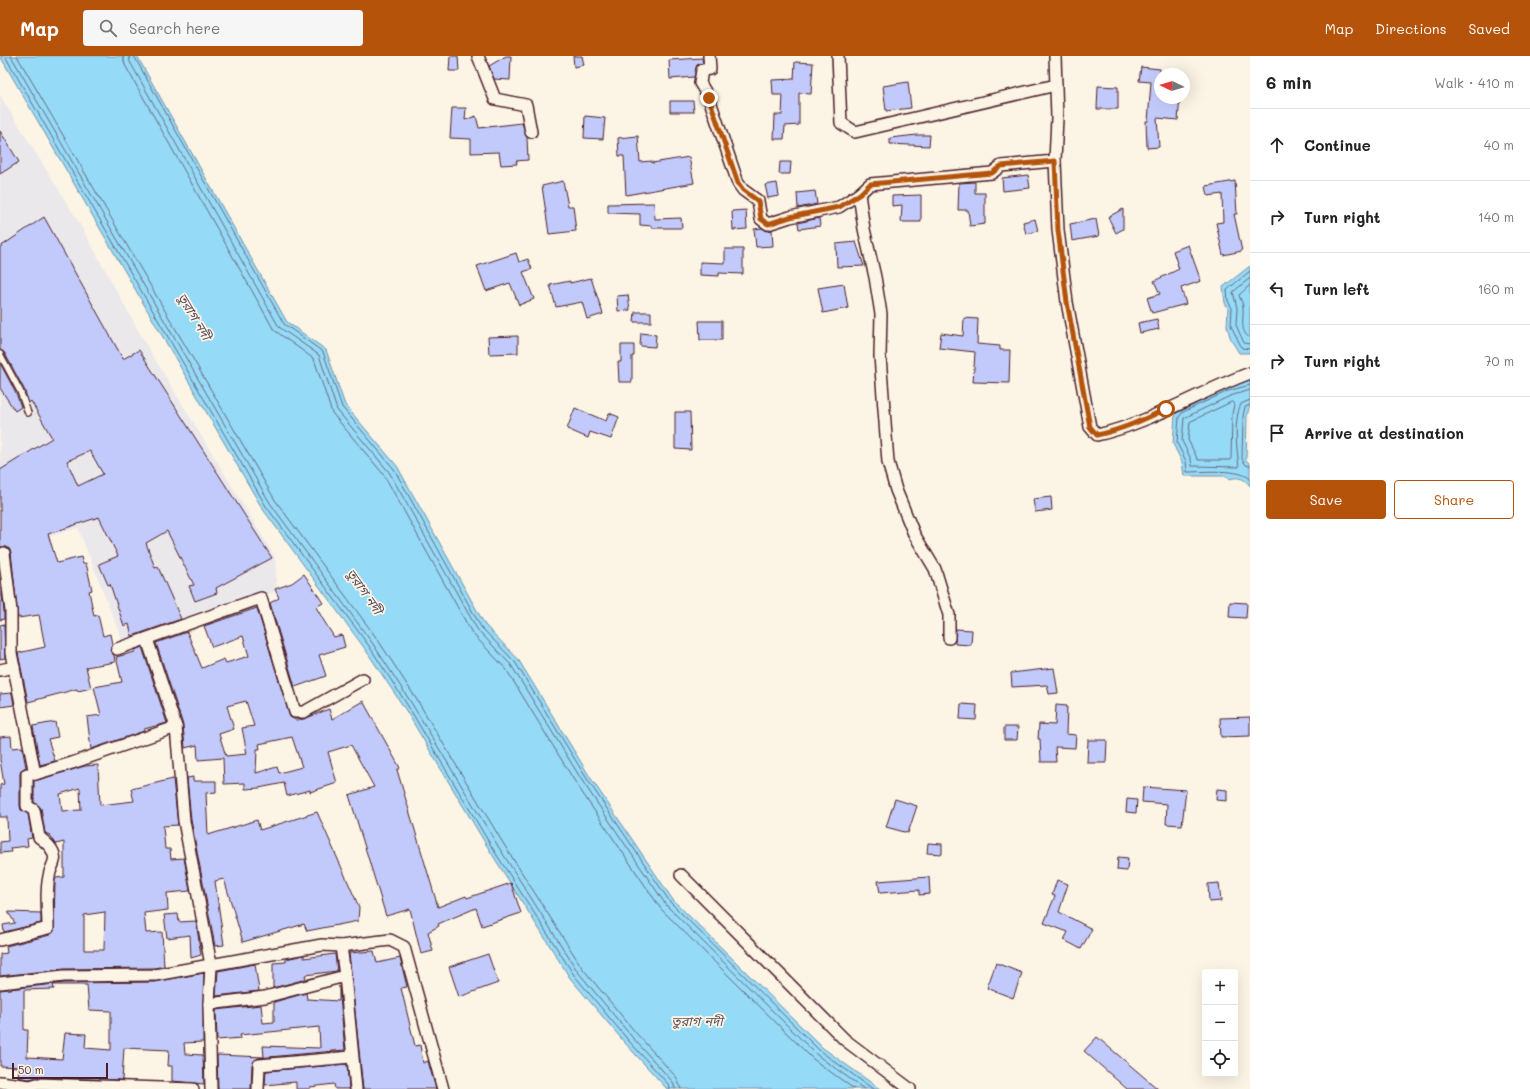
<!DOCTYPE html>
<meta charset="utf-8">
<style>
body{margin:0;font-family:Mali,"Noto Sans Bengali",sans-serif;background:#f6f6f6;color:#222}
.controls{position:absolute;right:12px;bottom:12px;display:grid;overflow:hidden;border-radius:4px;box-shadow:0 4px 16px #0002}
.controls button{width:36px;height:36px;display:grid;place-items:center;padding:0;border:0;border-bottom:1px solid #e0e0e0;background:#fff;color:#222;font:20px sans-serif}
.compass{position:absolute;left:1154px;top:12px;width:36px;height:36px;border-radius:50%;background:#fff;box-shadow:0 4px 16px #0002;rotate:274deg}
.scale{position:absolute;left:12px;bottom:10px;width:96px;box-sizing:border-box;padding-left:4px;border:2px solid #4a1f2b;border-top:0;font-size:11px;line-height:14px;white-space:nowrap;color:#4a1f2b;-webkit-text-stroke:3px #fcf5e5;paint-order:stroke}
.stop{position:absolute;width:12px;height:12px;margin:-9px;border:3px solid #b45309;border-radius:50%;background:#fff}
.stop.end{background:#b45309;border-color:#fff;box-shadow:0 1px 4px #0008}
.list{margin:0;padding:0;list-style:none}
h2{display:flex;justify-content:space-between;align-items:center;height:52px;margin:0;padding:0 16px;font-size:17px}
h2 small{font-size:13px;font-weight:400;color:#767676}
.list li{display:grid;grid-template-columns:26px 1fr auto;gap:12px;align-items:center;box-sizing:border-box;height:72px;padding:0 16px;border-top:1px solid #e0e0e0}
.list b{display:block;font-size:15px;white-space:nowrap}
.list em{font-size:13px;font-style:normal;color:#767676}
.actions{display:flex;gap:8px;padding:12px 16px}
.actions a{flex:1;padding:9px 0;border:1px solid #b45309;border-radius:4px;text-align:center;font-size:14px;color:#b45309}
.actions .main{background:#b45309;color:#fff}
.icon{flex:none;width:22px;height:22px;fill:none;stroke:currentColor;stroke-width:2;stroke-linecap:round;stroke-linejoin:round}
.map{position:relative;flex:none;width:1250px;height:1033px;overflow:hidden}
header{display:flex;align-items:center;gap:24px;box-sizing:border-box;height:56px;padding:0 20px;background:#b45309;color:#fff}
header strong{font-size:19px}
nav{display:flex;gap:22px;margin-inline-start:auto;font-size:14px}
.search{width:280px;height:36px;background:#f6f6f6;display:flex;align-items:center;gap:10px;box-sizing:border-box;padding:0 14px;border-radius:4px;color:#767676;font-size:15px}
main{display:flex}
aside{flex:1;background:#fff}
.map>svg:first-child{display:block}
</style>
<header>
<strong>Map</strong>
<div class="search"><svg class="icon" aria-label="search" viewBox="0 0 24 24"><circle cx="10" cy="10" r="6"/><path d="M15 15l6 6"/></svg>Search here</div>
<nav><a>Map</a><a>Directions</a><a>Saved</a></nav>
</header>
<main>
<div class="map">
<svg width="1250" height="1033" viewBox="0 0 1250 1033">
<rect width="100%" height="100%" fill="#fcf5e5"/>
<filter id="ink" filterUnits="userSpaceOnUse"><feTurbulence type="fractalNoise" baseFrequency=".025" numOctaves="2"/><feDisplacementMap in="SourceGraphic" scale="8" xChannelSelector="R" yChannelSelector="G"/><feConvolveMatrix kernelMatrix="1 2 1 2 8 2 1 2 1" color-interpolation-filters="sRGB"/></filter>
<g filter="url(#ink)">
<!-- built -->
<polygon fill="#ebe8ec" points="0,39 80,168 147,290 275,501 277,535 126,594 78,472 0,495"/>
<!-- water -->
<g fill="#95daf7" stroke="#778fa5">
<polygon points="0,0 137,0 287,266 326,294 345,349 397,410 485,569 518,603 590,721 673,844 823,992 880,1033 667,1033 625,987 570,922 490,795 405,653 365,593 262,452"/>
<polygon points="1250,210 1250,297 1239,297 1231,284 1227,270 1228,252 1225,247 1223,231"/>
<path d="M 1247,324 L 1250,325 L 1250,348 L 1247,360 L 1246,404 L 1250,408 L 1250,430 C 1245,423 1239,420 1230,423 L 1226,420 L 1184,420 L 1182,406 L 1173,388 L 1175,359 L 1181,353 Z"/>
</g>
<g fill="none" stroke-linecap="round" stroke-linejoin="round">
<!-- shore -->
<g stroke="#686a7d" stroke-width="1">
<polyline points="5,0 266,450 369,590 408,650 493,793 574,919 628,984 669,1029 670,1033"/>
<polyline points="11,0 270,447 373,588 412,648 498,790 578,916 632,981 673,1026 675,1033"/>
<polyline points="17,0 275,444 378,584 417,644 503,787 583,913 636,977 677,1022 681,1033"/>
<polyline points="123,0 125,9 274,274 314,303 332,357 384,419 472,577 506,613 577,729 661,853 813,1003 854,1033"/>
<polyline points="129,0 130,6 279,271 319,299 337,354 389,416 477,573 511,609 583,726 666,849 817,999 864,1033"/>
<polyline points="134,0 284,268 323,296 342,351 394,413 481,571 515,606 587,723 670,846 820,995 873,1033"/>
<polyline points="1250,215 1227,234 1228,245 1232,252 1231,270 1242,292 1250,293"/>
<polyline points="1250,222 1233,236 1237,252 1236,269 1244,287 1250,288"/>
<path d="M 1250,229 L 1239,239 C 1240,243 1243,247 1243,251 C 1244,262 1239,276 1250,282"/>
<path d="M 1250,329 L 1228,335 L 1183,356 L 1179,361 L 1177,387 L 1186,405 L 1187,416 C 1202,416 1241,412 1250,423"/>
<path d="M 1250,334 L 1230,340 L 1184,362 L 1182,385 L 1191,403 L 1192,410 L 1239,411 C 1237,395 1233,363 1241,348 L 1250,344"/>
<polygon points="1232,346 1234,348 1232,359 1231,404 1198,404 1188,384 1190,366"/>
<polyline points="1250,349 1245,351 1243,360 1242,403 1246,409 1250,410"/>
</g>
</g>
<!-- building -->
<g fill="#c2cafb" stroke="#4a1f2b" fill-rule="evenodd">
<polygon points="450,0 458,0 459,15 449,15"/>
<polygon points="506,0 511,0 510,24 494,23 489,10"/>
<polygon points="573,0 582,0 584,9 574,11"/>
<polygon points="702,2 703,7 697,9 694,21 670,23 669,4"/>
<polygon points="795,6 813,7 811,38 799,37 799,69 785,70 784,83 774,83 775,59 782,59 783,39 773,39 772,24 794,23"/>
<polygon points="1141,11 1160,13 1160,42 1180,42 1178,64 1157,62 1159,91 1147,92 1146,65 1148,65 1151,26 1139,25"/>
<polygon points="908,26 911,52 886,55 883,30"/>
<polygon points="1098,30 1118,31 1118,53 1097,53"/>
<polygon points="670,45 693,45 694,56 670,56"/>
<polygon points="452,52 466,52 465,64 476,60 479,72 522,67 527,81 528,104 516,105 517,108 501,109 499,96 471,97 471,83 450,82"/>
<polygon points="585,60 605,62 603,83 584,82"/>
<polygon points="0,75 19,106 0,118"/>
<polygon points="917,79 930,79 929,90 890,88 890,82"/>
<polygon points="638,80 640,106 652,105 652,107 689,101 694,127 626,139 624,100 619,100 618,82"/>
<polygon points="780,106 791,106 790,118 779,118"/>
<polygon points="1028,119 1030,132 1003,135 1002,122"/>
<polygon points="563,125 568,150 573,150 576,175 549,178 542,130"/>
<polygon points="1235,125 1237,158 1234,158 1242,195 1223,199 1216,167 1223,166 1222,138 1208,140 1206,130"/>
<polygon points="975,126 975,137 985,137 985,168 970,170 968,154 958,154 959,127"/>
<polygon points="777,127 779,140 768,142 765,129"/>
<polygon points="815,135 817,148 798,152 797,137"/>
<polygon points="921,139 921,166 901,166 902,149 892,150 892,140"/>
<polygon points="654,147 655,163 681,162 682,172 652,172 652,170 640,169 640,158 608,157 608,148"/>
<polygon points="1123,153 1123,173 1116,177 1108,161"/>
<polygon points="746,154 747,173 733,174 732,155"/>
<path d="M 44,161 L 123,303 L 139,294 L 272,502 L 216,532 L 217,537 L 195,545 L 189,530 L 194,529 L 167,475 L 146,487 L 155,512 L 158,511 L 181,563 L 132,580 L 129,568 L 124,570 L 110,528 L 108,529 L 99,508 L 118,500 L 99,461 L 48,478 L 57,507 L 81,501 L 83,508 L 86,507 L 92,534 L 89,535 L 94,560 L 98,559 L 103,580 L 110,578 L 112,588 L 110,595 L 114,599 L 115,606 L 86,611 L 91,632 L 78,635 L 77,633 L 28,646 L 18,597 L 45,591 L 39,559 L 18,562 L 11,496 L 7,491 L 0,491 L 0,414 L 52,382 L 31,345 L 29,347 L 24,333 L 4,296 L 0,294 L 0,191 ZM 90,395 L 103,418 L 78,430 L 67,405 Z"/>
<polygon points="819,162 820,170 799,173 798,167"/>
<polygon points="1035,163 1038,175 1026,178 1023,166"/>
<polygon points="1096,163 1099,180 1072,185 1070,168"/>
<polygon points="762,172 767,175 772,174 773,190 756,191 754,173"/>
<polygon points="856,186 864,210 837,211 836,188"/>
<polygon points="1188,189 1201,225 1181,232 1186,248 1152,257 1147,242 1160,238 1154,225 1179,213 1173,195"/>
<polygon points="725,193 743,193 743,218 719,217 719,220 700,219 700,206 725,207"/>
<polygon points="516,197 519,206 528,203 532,213 523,216 534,243 519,249 510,227 486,235 477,210"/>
<polygon points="591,222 603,258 587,263 582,246 556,251 550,229 570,225 570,227"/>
<polygon points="844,228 848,252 823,257 818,232"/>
<polygon points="628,239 630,254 618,255 617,240"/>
<polygon points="635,256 651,256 651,266 634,266"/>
<polygon points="964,262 978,263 977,288 1000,290 1000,294 1010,294 1009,327 973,326 975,296 939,292 941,277 963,280"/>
<polygon points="1157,263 1159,273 1140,277 1138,267"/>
<polygon points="699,265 722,265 722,284 700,284"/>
<polygon points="641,277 656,279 655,291 640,290"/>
<polygon points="518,280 518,297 489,298 488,281"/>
<polygon points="621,289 634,289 634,300 632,300 632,326 619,326 618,306 621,306"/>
<polygon points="0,307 16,337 21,351 15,355 0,332"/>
<polygon points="575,352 606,365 609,357 619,361 611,383 590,376 588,382 567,373"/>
<polygon points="675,356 690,356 691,394 675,393"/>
<polygon points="1051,441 1052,454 1035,456 1033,443"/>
<polygon points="304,518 323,547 316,551 324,565 334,581 342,579 345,591 319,599 326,620 295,631 270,547 279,542 275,533 292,527"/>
<polygon points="0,522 4,555 4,563 0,564"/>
<polygon points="1230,546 1247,547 1246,562 1229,561"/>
<path d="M 257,552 L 290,661 L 296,664 L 304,663 L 329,653 L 332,663 L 363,645 L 400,712 L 397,714 L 438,851 L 466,840 L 467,842 L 511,827 L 521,857 L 482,870 L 476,852 L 438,868 L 439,870 L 428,876 L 433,895 L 421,898 L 410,853 L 386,860 L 349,739 L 374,731 L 351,689 L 328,696 L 337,727 L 310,736 L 310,734 L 287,740 L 284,727 L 259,732 L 245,733 L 245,727 L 224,728 L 223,702 L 198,704 L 197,689 L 185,692 L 183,669 L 156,587 L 187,576 L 202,612 L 224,603 L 226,607 L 249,600 L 243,580 L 212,591 L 204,570 ZM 246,645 L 254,670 L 242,672 L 247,698 L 226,700 L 219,678 L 234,673 L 227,650 ZM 292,681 L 302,711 L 279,717 L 277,711 L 256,717 L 257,693 L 260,693 L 259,688 Z"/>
<polygon points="4,568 5,602 0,603 0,569"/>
<polygon points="956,573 972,574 971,589 955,588"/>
<polygon points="142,591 167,667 144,673 144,675 91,693 87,661 101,659 94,631 122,626 116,601 135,596 135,594"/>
<polygon points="1054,612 1058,637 1049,638 1047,629 1012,631 1011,617"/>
<polygon points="12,637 14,649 0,651 0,638"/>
<polygon points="961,648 977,649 976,664 960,663"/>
<polygon points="1056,649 1067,650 1066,678 1076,679 1075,692 1055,691 1056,706 1041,706 1040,683 1038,683 1039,668 1055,669"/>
<polygon points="1250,661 1250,680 1221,681 1220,662"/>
<polygon points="55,666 58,681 48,683 55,705 40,709 33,670"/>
<polygon points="1004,671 1018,671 1017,684 1004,684"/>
<polygon points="11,680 12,692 22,691 26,711 21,714 20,718 20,750 21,754 28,758 32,782 27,783 28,790 10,792 11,796 0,797 0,786 8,785 7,761 0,761 0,729 4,728 0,704 0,681"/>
<polygon points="1088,684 1107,684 1106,707 1087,707"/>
<path d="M 98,709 L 100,749 L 134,745 L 131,733 L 173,723 L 178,769 L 163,770 L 165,793 L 170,793 L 171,803 L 184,802 L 190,835 L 167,837 L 168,854 L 144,857 L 146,877 L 162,876 L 164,910 L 165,910 L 154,912 L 64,913 L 0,920 L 0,898 L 7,897 L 6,890 L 50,879 L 54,875 L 55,824 L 56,822 L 64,821 L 64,786 L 56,788 L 50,779 L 45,777 L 41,752 L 34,746 L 34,725 L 85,710 ZM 80,732 L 81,754 L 62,755 L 60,738 ZM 105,856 L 104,894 L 84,894 L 84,859 Z"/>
<polygon points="193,721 193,725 216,725 216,736 206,737 208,779 257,764 260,774 317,756 359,851 358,865 307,875 304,868 243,886 224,823 215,825 224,889 215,890 191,764 187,722"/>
<polygon points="1143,731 1186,734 1182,769 1166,768 1167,748 1142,746"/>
<polygon points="1217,733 1227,734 1227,745 1216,744"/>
<polygon points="895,743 917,750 908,777 886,771"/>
<polygon points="1127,743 1137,744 1136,757 1126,756"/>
<polygon points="928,787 942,788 942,798 927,797"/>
<polygon points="1118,801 1128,802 1127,815 1117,814"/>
<polygon points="929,821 930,838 919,839 919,834 880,837 878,825"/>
<polygon points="1057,824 1068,828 1059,856 1092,873 1081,893 1064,884 1068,876 1044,867 1055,840 1052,839"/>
<polygon points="1219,827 1221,845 1209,846 1208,828"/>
<polygon points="8,856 41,857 41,867 4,876 3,869 15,867"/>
<polygon points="178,858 179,866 196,865 201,899 191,902 190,879 167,882 164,859"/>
<polygon points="374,895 377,907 400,902 407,931 401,932 415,990 420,989 423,1007 428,1005 436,1033 363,1033 349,897"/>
<polygon points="335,898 337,915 305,919 306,923 273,932 273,907 286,906 286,903 304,899 304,902"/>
<polygon points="488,898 498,927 459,941 449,911"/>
<polygon points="996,907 1022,917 1013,942 987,932"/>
<polygon points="255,908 259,935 216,940 218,915"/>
<path d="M 204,917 L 203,986 L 184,987 L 185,998 L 203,999 L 204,1028 L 172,1025 L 172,1010 L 168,1010 L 169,994 L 124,992 L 122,1024 L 37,1021 L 29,1023 L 18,1021 L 19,1011 L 0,1010 L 0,934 L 64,927 L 155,926 ZM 53,929 L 87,929 L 89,954 L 111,955 L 111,994 L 85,992 L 86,978 L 65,977 L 62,1003 L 27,1001 L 28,974 L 24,974 L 24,934 L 54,933 Z"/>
<polygon points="339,930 345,994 258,1002 252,1008 251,1033 218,1033 217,999 264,1001 263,990 320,992 319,971 240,979 241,982 217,984 216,954 261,949 263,967 274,966 274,946 306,937 307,943 339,945"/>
<polygon points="1097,981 1158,1033 1127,1033 1084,995"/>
<polygon points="347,1008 349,1033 335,1033 334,1028 310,1031 310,1033 296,1033 296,1026 265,1029 266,1015"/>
</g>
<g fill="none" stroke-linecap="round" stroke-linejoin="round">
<!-- lane casing -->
<g stroke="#4a1f2b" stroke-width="8">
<polyline id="lane" points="0,298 20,335 28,357"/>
</g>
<!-- street casing -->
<g stroke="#4a1f2b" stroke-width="14">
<g id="street">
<polyline points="478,0 495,43 526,49 531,76"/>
<polyline points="709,0 710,13 702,14 700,27 709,42 738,127 743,134 758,145 761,163 768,168 790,161 839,151 859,138 870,128 992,117 1001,110 1055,105"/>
<polyline points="838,0 841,67 855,76 1056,29"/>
<path d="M 1055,0 L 1057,62 L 1055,105 L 1058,174 L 1067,246 L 1090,371 L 1097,379 C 1150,367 1199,336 1250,317"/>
<polyline points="859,138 864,173 875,221 881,258 880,300 888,406 896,434 914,478 935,513 949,559 949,582"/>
<polyline points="4,497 11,555 11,597 35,718 72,707 176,671"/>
<polyline points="147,583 176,671 184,765 211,909 209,948 211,1033"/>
<polyline points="117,593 261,542 295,656 304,656 363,623"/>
<polyline points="0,614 14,611"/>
<polyline points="681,819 845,984 910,1033"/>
<path d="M 0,884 L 48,872 C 48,854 45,834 50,816 C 52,809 57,804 53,796 C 50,789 44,785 39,781 L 34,754 L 27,750 L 27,718 L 35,718"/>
<polyline points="341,890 345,920"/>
<polyline points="0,927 64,920 155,919 322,889 341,890 390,884 404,891 443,1033"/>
<polyline points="209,948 265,941 345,920 356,1033"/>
<polyline points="0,1026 30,1030 37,1028 193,1033"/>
<polyline points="258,1033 259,1009 351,1001"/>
</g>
</g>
<!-- lane -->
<use href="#lane" stroke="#fcf5e5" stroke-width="5.5"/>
<!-- street -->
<use href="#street" stroke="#fcf5e5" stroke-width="11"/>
</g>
</g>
<g fill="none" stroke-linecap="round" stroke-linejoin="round" filter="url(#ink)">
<!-- route -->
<path stroke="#b45309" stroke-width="5" d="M 709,42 L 738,127 L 743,134 L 758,145 L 761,163 L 768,168 L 790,161 L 839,151 L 860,138 L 870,128 L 992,117 L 1001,110 L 1055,105 L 1058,174 L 1067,246 L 1090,371 L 1097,379 C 1121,374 1143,364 1166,353"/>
</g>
<g text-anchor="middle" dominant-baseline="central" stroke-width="3.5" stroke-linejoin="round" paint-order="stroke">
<!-- water labels -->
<g font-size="13" font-style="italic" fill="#5d4e5e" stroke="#fcf5e5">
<text transform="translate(195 260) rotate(59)">তুরাগ নদী</text>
<text transform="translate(365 535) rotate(55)">তুরাগ নদী</text>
<text x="697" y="964">তুরাগ নদী</text>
</g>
</g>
</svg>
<div class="controls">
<button>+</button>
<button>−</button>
<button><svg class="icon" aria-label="locate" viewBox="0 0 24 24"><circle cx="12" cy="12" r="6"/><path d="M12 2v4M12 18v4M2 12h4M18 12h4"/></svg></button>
</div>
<svg class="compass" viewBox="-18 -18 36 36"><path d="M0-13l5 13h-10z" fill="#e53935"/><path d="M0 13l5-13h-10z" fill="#767676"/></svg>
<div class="scale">50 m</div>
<div class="stop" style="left:1166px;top:353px"></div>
<div class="stop end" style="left:709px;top:42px"></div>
</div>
<aside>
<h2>6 min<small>Walk · 410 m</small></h2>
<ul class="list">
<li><svg class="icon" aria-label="ahead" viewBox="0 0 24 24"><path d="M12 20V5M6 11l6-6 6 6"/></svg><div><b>Continue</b></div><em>40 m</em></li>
<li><svg class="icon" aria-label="right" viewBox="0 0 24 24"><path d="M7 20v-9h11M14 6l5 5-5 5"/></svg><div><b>Turn right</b></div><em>140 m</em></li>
<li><svg class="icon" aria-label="left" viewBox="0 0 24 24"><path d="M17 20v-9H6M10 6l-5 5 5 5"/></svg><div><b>Turn left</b></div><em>160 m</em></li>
<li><svg class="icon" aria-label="right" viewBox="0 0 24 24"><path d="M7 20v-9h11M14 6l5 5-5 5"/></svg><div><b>Turn right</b></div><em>70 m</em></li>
<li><svg class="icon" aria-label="arrive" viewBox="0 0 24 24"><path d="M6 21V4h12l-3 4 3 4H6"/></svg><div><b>Arrive at destination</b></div></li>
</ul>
<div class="actions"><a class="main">Save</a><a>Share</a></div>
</aside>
</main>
